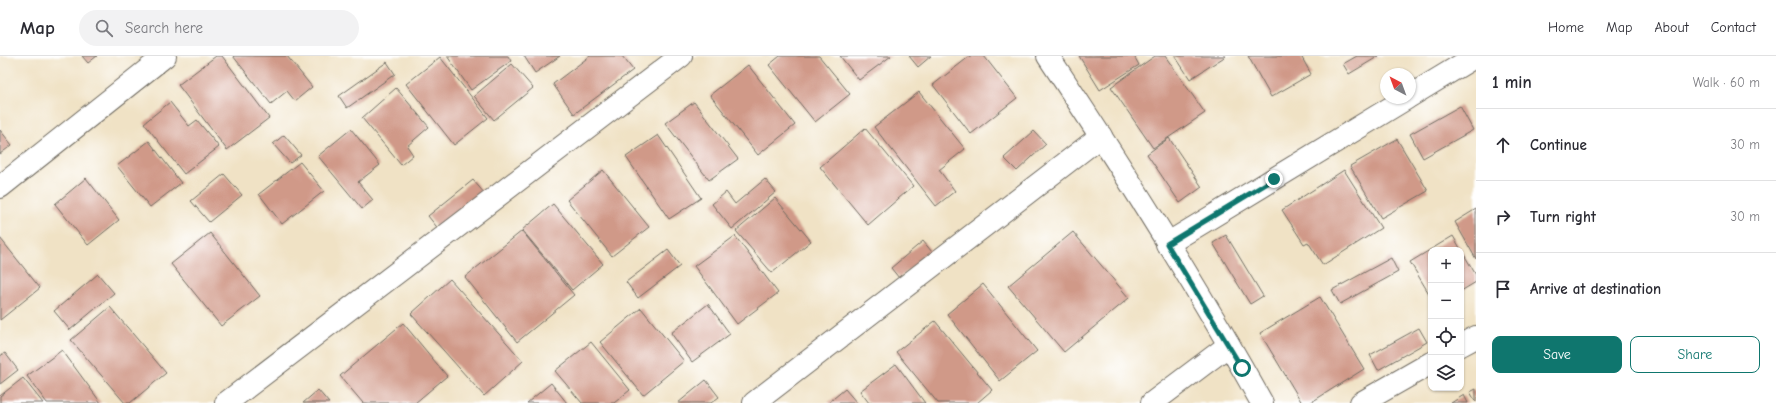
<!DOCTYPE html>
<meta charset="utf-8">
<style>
body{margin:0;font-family:"Comic Neue",sans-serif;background:#f2f2f3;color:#2b2b33}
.controls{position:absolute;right:12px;bottom:12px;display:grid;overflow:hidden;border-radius:8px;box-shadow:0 1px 3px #0004}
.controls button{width:36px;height:36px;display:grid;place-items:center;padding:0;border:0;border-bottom:1px solid #e1e1e2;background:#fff;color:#2b2b33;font:20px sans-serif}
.compass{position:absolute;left:1380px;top:12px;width:36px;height:36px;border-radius:50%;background:#fff;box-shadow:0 1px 3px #0004;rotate:319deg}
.stop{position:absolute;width:12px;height:12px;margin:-9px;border:3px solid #0f766e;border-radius:50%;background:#fff}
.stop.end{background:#0f766e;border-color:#fff;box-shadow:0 1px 4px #0008}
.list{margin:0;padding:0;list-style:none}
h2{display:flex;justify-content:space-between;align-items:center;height:52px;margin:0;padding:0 16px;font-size:17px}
h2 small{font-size:13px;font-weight:400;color:#7c7c81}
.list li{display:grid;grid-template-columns:26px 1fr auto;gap:12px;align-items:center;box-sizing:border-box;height:72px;padding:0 16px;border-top:1px solid #e1e1e2}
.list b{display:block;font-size:15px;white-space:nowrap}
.list em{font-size:13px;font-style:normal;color:#7c7c81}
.actions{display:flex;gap:8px;padding:12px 16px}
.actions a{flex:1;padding:9px 0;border:1px solid #0f766e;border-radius:8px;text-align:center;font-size:14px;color:#0f766e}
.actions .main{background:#0f766e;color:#fff}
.icon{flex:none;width:22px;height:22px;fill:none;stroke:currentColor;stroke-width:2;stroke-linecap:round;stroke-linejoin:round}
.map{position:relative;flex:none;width:1476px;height:347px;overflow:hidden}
header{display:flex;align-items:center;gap:24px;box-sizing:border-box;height:56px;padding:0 20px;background:#fff;border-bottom:1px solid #e1e1e2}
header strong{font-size:19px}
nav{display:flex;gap:22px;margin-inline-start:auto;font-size:14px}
.search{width:280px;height:36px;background:#f2f2f3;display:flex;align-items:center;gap:10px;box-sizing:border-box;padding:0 14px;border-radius:22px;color:#7c7c81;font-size:15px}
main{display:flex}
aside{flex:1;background:#fff}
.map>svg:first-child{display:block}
</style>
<header>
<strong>Map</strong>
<div class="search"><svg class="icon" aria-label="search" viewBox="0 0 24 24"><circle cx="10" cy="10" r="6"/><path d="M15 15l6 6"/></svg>Search here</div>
<nav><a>Home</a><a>Map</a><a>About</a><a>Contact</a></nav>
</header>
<main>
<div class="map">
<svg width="1476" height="347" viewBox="0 0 1476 347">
<rect width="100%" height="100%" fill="#fff"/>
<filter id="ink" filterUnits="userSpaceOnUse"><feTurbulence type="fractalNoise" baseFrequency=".025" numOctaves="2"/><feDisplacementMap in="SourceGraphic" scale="8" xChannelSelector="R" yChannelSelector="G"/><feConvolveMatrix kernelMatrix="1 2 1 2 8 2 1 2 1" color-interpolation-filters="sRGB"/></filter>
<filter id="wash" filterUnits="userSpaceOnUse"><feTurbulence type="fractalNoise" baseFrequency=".012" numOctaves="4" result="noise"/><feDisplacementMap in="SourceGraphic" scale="16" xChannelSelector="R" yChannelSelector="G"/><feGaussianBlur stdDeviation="0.9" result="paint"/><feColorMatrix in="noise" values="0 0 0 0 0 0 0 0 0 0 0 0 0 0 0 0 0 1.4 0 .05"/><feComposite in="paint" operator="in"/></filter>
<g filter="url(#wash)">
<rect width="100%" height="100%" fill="#f0e2c5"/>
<g id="blocks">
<!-- building -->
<g fill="#d09988">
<polygon points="82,0 97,0 88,7"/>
<polygon points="216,0 222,0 269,62 227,94 178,29"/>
<polygon points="233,0 287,0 312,31 295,45 287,35 271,48"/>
<polygon points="447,0 508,0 511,5 471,34"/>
<polygon points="524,0 560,0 535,17"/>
<polygon points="590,0 622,0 633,14 574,58 553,28"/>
<polygon points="780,0 819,0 850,38 815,66 769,9"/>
<polygon points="840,0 891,0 859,24"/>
<polygon points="909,0 931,0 918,11"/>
<polygon points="970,0 984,0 1017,42 971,78 933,29"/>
<polygon points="1079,0 1134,0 1139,9 1100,34"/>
<polygon points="1155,0 1165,0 1205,57 1153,92 1111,31"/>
<polygon points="1175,0 1226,0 1190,23"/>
<polygon points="1248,0 1301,0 1311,18 1271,41"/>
<polygon points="1357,0 1379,0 1349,18 1343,8"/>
<polygon points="440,1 488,62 454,89 406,28"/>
<polygon points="387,6 395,18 347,52 339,40"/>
<polygon points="512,8 533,32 494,64 474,40"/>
<polygon points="748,9 795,69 758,99 710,39"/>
<polygon points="396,32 429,71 407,90 413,99 401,109 362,62"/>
<polygon points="919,36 965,93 939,114 955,135 936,150 874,71"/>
<polygon points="170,46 189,70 197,64 219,91 184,118 144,67"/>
<polygon points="694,46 738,103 709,124 665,67"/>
<polygon points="1460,50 1473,74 1423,102 1410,78"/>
<polygon points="865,72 913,130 868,169 820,111"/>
<polygon points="351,73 380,109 358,126 373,144 362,153 318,100"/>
<polygon points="0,74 12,89 0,98"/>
<polygon points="1034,75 1046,88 1017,115 1004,102"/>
<polygon points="284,79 301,99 290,107 273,88"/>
<polygon points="658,79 701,142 669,163 626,101"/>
<polygon points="1169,82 1202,131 1180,147 1147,98"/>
<polygon points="1397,83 1428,135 1381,162 1350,110"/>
<polygon points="149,85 181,127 150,151 117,110"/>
<polygon points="300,106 324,135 282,168 259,138"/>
<polygon points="603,114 649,171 612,200 567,144"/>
<polygon points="1344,114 1381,172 1323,209 1308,186 1304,188 1282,154"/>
<polygon points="224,118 242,139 209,166 191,145"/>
<polygon points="86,122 119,164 88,189 55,148"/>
<polygon points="765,123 776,136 732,173 712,148 726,136 735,148"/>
<polygon points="473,124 485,138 440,175 428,160"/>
<polygon points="775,142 811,185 772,217 736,175"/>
<polygon points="553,148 603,208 572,234 522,174"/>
<polygon points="1476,153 1476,203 1455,166"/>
<polygon points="522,175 574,239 517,286 465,221"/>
<polygon points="1073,176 1129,242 1064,296 1008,230"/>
<polygon points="210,177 260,240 221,270 171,208"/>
<polygon points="1226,179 1263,240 1250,248 1213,187"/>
<polygon points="735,180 778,237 737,268 694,210"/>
<polygon points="1453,180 1476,219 1476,226 1461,235 1461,194 1431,194 1431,241 1410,206"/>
<polygon points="0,182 40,232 0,264"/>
<polygon points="923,185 932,196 899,222 891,212"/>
<polygon points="668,194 680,210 638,242 626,226"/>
<polygon points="1391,202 1398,216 1340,248 1332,234"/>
<polygon points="98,218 114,237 70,274 54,255"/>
<polygon points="450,223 523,305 484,340 411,258"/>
<polygon points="983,228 1037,295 1000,325 947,258"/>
<polygon points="1320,241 1364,313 1310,347 1302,347 1260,277"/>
<polygon points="708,248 730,278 692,306 671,277"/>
<polygon points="110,251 166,317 130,347 125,347 71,284"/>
<polygon points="641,252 684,305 643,339 600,286"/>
<polygon points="935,265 992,334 977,347 938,347 896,296"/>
<polygon points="403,267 447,320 415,347 363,347 340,320"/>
<polygon points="1419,272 1427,286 1378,314 1370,299"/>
<polygon points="591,286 630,334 614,347 582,347 555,315"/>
<polygon points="62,294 101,347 47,347 27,320"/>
<polygon points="5,297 18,314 0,328 0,300"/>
<polygon points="896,308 925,347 869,347 860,335"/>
<polygon points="23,322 43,347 0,347 0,340"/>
<polygon points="706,324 719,341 711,347 678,347"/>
<polygon points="551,327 567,347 527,347"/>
<polygon points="845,333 857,347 828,347"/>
<polygon points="1476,333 1476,346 1470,336"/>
<polygon points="318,334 329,347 303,347"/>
<polygon points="1464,339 1468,347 1451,347"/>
</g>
</g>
</g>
<g filter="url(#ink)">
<use href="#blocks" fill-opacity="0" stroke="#706b61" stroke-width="1"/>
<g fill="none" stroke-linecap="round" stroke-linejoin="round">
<!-- minor casing -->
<g stroke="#706b61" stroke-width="24">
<g id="minor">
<path d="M 1048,0 C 1123,113 1196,228 1262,347"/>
<polyline points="1410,40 1476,0"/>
<polyline points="0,131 165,0"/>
<polyline points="1167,188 1407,42"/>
<polyline points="1461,289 1476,281"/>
<polyline points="226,347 681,0"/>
<polyline points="754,347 1101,80"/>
<polyline points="1152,347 1229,289"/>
<polyline points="1361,347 1431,307"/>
</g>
</g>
<!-- minor -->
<use href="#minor" stroke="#fff" stroke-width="22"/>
</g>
</g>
<g fill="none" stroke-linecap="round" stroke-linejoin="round" filter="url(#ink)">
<!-- route -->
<polyline stroke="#0f766e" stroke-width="5" points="1242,312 1167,188 1274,123"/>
</g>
</svg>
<div class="controls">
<button>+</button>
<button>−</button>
<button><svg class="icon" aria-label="locate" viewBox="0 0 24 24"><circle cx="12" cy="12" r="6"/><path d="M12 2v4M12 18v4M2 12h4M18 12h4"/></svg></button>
<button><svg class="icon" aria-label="layers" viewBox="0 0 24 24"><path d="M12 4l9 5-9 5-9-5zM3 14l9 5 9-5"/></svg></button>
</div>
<svg class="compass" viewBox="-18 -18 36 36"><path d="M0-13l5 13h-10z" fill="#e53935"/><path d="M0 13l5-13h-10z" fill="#7c7c81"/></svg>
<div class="stop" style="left:1242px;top:312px"></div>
<div class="stop end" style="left:1274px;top:123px"></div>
</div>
<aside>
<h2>1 min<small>Walk · 60 m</small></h2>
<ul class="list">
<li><svg class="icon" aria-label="ahead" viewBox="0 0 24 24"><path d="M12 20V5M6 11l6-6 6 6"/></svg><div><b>Continue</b></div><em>30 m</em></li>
<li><svg class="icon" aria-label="right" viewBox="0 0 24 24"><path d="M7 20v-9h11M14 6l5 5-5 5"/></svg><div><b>Turn right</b></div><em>30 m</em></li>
<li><svg class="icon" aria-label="arrive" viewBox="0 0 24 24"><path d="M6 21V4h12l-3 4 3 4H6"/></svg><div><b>Arrive at destination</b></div></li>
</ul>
<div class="actions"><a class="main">Save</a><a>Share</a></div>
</aside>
</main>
